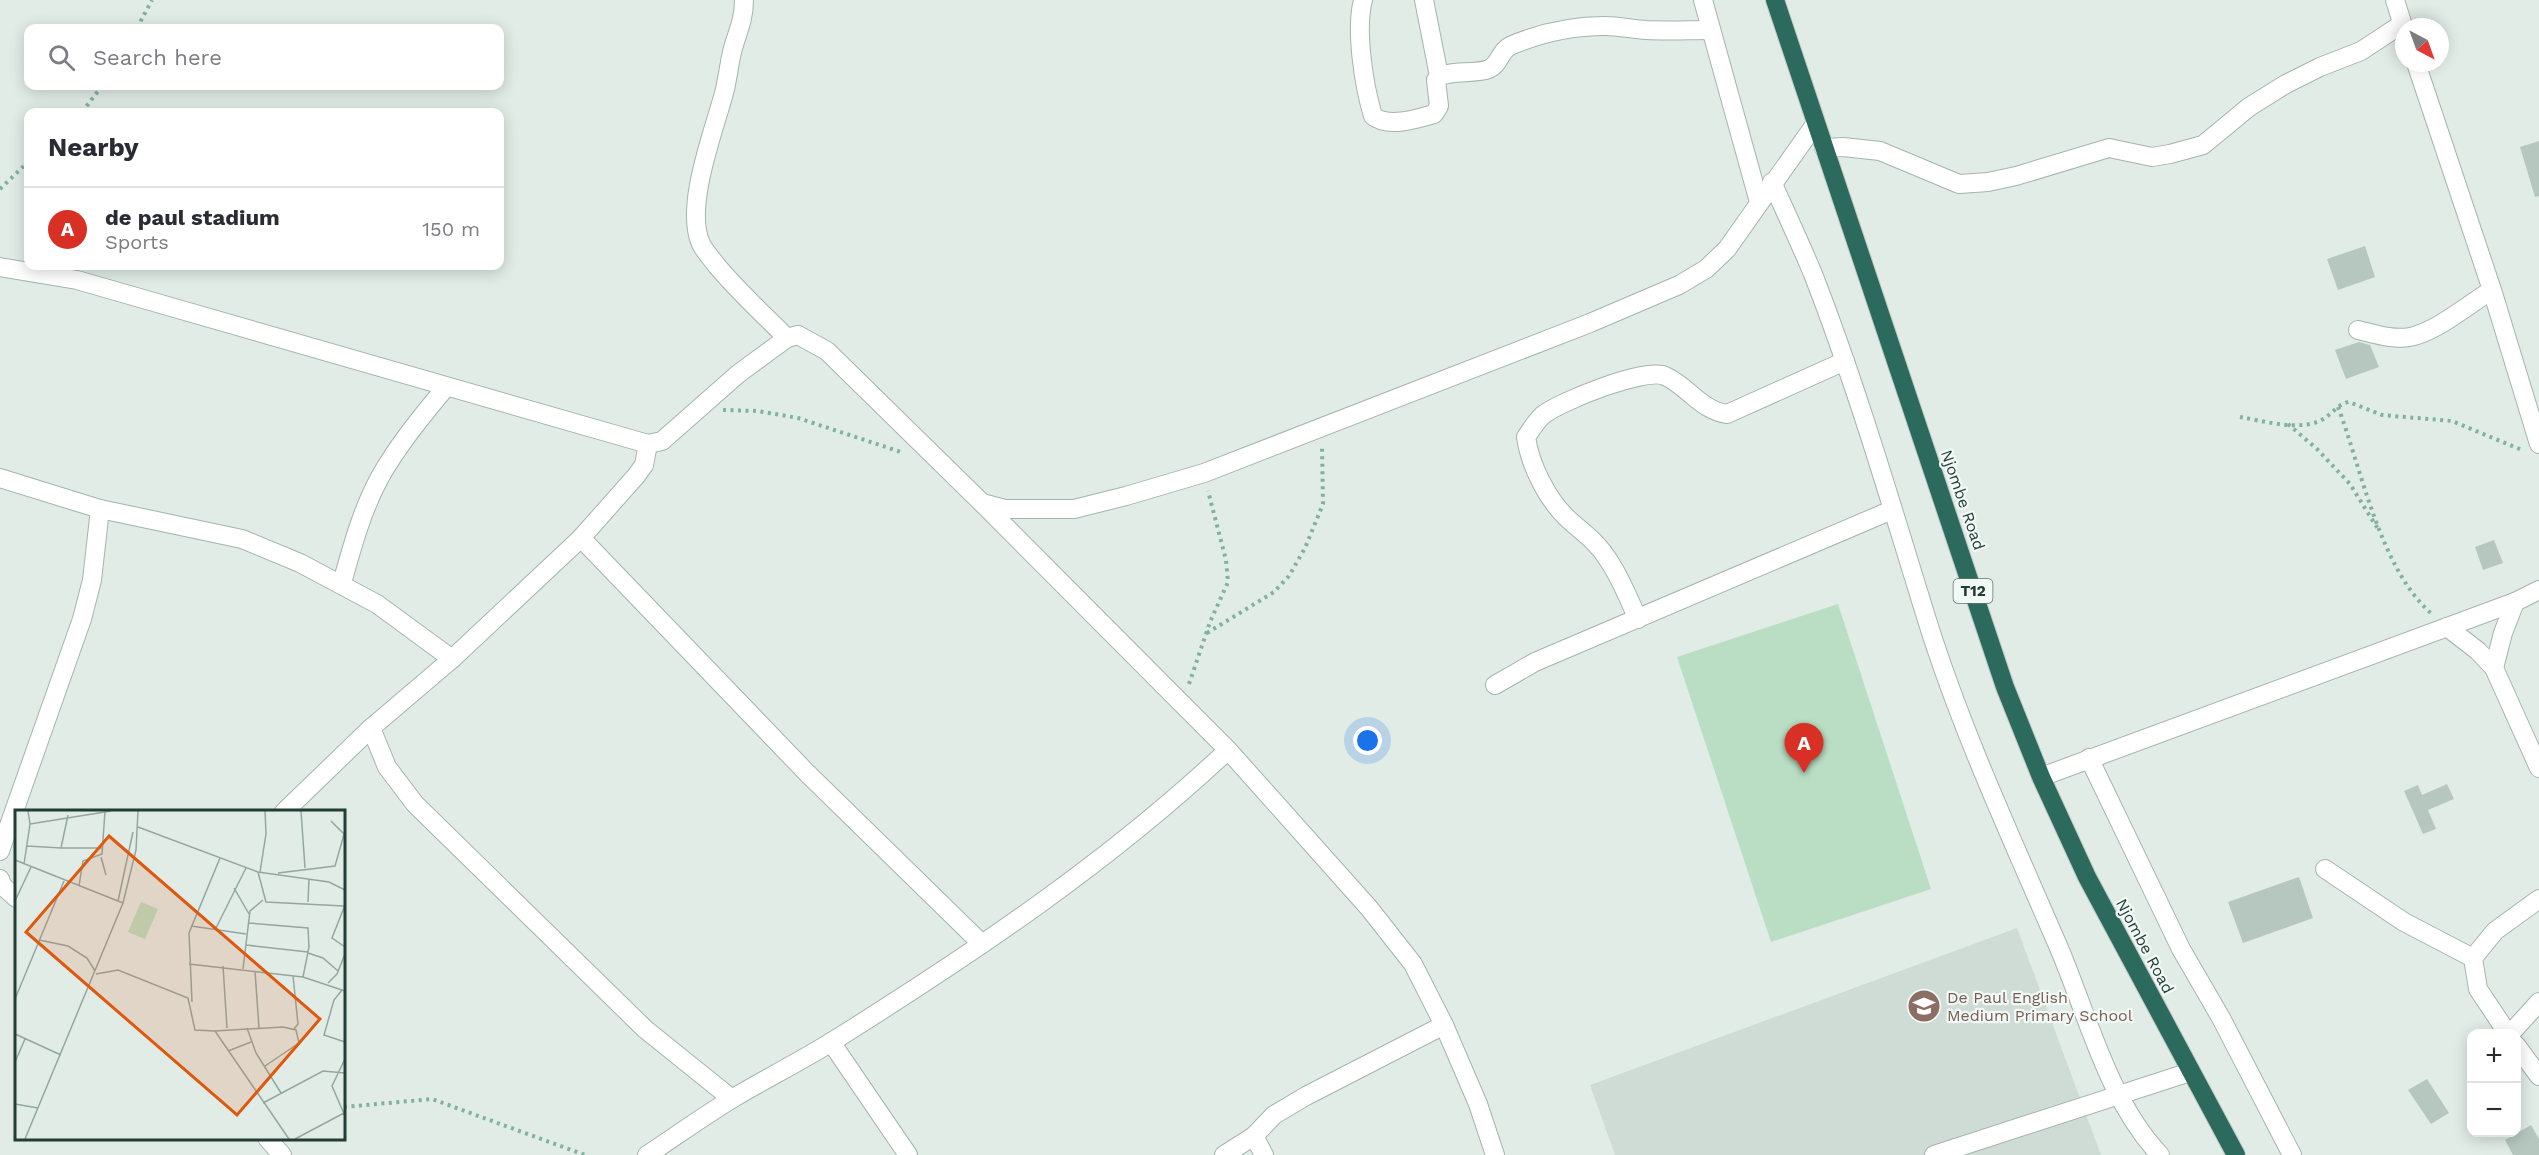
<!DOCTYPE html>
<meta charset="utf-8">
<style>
body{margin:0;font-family:"Work Sans",sans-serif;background:#f2f2f3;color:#2b2b33}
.controls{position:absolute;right:18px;bottom:18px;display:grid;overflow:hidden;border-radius:12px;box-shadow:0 3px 15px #0003}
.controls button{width:54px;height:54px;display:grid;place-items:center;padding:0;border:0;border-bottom:2px solid #e1e1e2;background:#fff;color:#2b2b33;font:30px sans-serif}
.compass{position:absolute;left:2395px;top:18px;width:54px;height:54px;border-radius:50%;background:#fff;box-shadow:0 3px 15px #0003;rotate:139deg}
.you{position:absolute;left:1368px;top:741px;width:21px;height:21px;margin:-15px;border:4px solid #fff;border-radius:50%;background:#1a73e8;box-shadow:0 0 0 9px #1a73e833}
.badge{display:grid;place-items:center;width:39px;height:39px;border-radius:50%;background:#d93025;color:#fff;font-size:20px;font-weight:700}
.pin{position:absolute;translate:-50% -50px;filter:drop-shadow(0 2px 3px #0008)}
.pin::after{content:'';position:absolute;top:32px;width:21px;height:18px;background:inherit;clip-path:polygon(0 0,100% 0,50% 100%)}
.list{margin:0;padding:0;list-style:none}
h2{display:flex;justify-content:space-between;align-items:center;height:78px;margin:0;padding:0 24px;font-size:26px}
h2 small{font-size:20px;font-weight:400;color:#7c7c81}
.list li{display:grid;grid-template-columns:39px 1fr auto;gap:18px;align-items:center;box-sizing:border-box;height:84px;padding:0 24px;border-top:2px solid #e1e1e2}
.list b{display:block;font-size:22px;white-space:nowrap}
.list p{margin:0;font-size:20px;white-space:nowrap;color:#7c7c81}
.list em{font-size:20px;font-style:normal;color:#7c7c81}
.icon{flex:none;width:33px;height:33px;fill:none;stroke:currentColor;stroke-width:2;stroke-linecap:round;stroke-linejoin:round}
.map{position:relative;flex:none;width:2539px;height:1155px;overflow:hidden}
.search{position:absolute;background:#fff;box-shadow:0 3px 15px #0003;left:24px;top:24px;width:480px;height:66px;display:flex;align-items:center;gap:15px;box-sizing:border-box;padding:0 21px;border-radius:12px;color:#7c7c81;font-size:22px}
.panel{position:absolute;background:#fff;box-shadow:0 3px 15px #0003;left:24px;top:108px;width:480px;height:162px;border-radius:12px}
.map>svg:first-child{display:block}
</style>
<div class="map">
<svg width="2539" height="1155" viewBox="0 0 2539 1155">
<rect width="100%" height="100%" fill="#e1ece7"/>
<!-- built -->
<polygon fill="#cfdcd6" points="2017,928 2101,1155 1615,1155 1590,1085"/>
<!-- green -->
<polygon fill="#b9dec3" points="1838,604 1931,889 1771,942 1677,657"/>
<!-- building -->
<g fill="#b6c7c0">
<polygon points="2539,141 2539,196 2535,197 2520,147"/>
<polygon points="2365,246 2375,277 2338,290 2327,259"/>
<polygon points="2359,342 2370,345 2379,367 2346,379 2335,350"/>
<polygon points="2494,540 2503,563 2483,570 2475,547"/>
<polygon points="2447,784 2454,799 2428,810 2436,829 2423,834 2404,791 2418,785 2422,795"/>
<polygon points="2299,877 2313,918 2243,943 2228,902"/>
<polygon points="2427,1079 2449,1113 2431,1124 2408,1090"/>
<polygon points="2531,1125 2539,1139 2539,1155 2513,1155 2505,1140"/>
</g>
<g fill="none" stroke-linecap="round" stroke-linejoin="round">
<!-- minor casing -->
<g stroke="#a4b4ae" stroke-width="20">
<g id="minor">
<path d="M 744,0 C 744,19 738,31 733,48 C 729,63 728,78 724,93 C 714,131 684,207 701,244 C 705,252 712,259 717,266 C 739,292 763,314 787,338"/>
<path d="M 1363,0 C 1355,30 1364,86 1373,116 C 1388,128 1417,119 1434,114 L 1439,106 L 1436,80 C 1444,69 1474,75 1489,69 C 1499,65 1500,51 1510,46 C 1540,33 1573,26 1605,26 C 1618,26 1632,29 1646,30 C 1668,31 1689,30 1711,30"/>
<polyline points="1424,0 1439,76"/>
<polyline points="1703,0 1759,202"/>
<polyline points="2395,0 2404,29"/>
<polyline points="2416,63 2492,290 2539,444"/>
<polyline points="1824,148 1843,147 1880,151 1959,184 1988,182 2016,176 2109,148 2152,157 2170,154 2203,145 2249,107 2286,84 2320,67 2361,51 2402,24"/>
<path d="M 1772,182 C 1786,213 1800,243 1813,274 C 1857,387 1891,504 1927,620 C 1962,732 2012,839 2059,948 C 2088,1016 2108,1100 2160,1155"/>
<polyline points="0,267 77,280 648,444 662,441 738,374 787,338 798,335 827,351 982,503 1005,509 1074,509 1126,496 1204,473 1590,323 1679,285 1706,269 1727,249 1816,123"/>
<path d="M 2358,330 C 2375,334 2393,340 2410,337 C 2436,332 2469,304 2492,290"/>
<polyline points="0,478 100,509 242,539 300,563 377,604 452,659"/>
<polyline points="983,504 1228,750 1369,908 1413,964 1444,1025 1478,1104 1495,1155"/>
<polyline points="581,538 807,773 982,944"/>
<path d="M 342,583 C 352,547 362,510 380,477 C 398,445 422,416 446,387"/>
<path d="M 1638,619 C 1629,600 1621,579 1609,561 C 1597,541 1583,533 1567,518 C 1547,499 1530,465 1526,437 C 1531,430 1537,420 1543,415 C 1561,401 1646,367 1665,376 C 1688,386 1700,410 1727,414 L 1845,361"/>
<polyline points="2447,627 2478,651 2494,668 2539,768"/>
<polyline points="2494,668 2503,633 2515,602"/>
<polyline points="1495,685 1535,662 1892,510"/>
<polyline points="371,728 387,767 415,804 645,1029 732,1099"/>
<polyline points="2089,758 2181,949 2221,1018 2292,1155"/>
<polyline points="2041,777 2515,602 2539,590"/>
<polyline points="284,812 371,728 452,659 581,538 636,476 644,465 648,444"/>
<polyline points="0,851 82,619 92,580 100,509"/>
<polyline points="2325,869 2404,922 2473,958"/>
<polyline points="0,879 2,885 16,898"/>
<polyline points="2508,1034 2478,989 2473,958 2495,931 2539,899"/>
<polyline points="2510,1034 2539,1002"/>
<polyline points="831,1042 908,1155"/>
<polyline points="2516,1045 2539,1076"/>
<polyline points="1254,1136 1264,1155"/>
<polyline points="267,1138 282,1155"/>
<path d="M 647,1155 C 676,1136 705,1115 735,1097 C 767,1078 801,1061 833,1041 C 972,954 1109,862 1228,750"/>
<polyline points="1224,1155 1254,1136 1274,1115 1306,1096 1444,1025"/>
<polyline points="1934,1155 2190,1072"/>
</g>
</g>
<!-- highway casing -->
<g stroke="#c1c9c6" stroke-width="20">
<polyline id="highway" points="1775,0 2005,687 2041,777 2087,877 2236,1155"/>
</g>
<!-- path -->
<g stroke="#80b1a1" stroke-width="4" stroke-dasharray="3 4.5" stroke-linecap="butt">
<polyline points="137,28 152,0"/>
<polyline points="82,112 102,86"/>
<polyline points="0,189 28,162"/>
<path d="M 2338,407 C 2362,470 2380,570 2433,615"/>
<polyline points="723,410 758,411 798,418 904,453"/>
<path d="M 2240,417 C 2263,421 2294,430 2317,422 C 2330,418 2336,404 2349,402 L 2382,415 L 2452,421 L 2522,450"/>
<polyline points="2288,424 2317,449 2350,484 2378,529"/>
<polyline points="1207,633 1274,592 1289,576 1305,548 1323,504 1322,446"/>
<polyline points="1189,684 1210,622 1228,582 1226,560 1208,491"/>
<polyline points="344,1107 432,1099 585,1155"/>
</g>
<!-- minor -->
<use href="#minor" stroke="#fff" stroke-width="18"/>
<!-- highway -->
<use href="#highway" stroke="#2c6a5d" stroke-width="18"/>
</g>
<!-- icons -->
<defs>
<g id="school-disc" transform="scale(1.725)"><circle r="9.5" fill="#8d6e63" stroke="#f2f8f5"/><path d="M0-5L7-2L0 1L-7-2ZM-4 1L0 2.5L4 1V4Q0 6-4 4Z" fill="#fff"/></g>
</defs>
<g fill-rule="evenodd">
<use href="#school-disc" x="1924" y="1006"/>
</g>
<g text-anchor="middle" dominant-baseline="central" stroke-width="4.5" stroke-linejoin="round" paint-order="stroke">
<!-- shield labels -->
<rect fill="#f2f8f5" stroke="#60756f" stroke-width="1.5" x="1953.5" y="579" width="39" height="24" rx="4.5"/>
<g font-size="15" font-weight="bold" fill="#213d35">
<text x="1973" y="591">T12</text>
</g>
<!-- street labels -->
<g font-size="16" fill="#213d35" stroke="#f2f8f5">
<text transform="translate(1963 500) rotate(71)">Njombe Road</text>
<text transform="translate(2145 946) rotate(62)">Njombe Road</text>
</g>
<!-- education labels -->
<g font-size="16" fill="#785e54" stroke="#f2f8f5" text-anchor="start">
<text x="1947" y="997">De Paul English<tspan x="1947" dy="18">Medium Primary School</tspan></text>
</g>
</g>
<!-- overview -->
<g transform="translate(15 810)">
<rect width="330" height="330" fill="#e1ece7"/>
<path d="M 126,92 L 143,99 L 130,129 L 113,122 Z" fill="#b9dec3"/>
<path fill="none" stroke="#94a6a0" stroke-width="1.5" d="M 286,1 L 290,58M 316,11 L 329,24M 15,14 L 96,1M 123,17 L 243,62 L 314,72 L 330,80M 12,36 L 46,38 L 53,5M 46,38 L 88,38M 86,47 L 91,65M 0,50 L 108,93M 9,54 L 15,14 L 13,1M 243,62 L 251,92 L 329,96M 245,62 L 251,24 L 250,1M 263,63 L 320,56 L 330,21M 64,76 L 68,51 L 87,44 L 90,1M 219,78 L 234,104M 0,91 L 16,57M 103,91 L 118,22M 293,92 L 294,69M 330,95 L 317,128 L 330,137M 234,113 L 293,118 L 294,137 L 288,167M 176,116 L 231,124M 200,120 L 231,58M 24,130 L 53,136 L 72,148 L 80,161M 231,135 L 293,142M 293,143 L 308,148 L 323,161M 174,154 L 288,167 L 330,181M 208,156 L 212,218M 228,159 L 235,101 L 248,90M 240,161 L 244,218M 81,164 L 103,160 L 173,188 L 180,220 L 200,221 L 274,329M 278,166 L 283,214 L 279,219M 313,173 L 322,164 L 330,144M 327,180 L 319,190 L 309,225 L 330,232M 0,189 L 49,71M 177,192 L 174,123 L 205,48M 232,218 L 241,243 L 266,283M 200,221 L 268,217 L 281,220 L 284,233 L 250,256M 0,224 L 46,245M 213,241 L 236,232M 330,249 L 317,276 L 330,306M 0,252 L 10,229M 248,293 L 308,261 L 330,263M 0,294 L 23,298M 10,329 L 108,93 L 121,40 L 123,1M 280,329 L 329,303"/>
<path fill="#de580e" fill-opacity="0.15" stroke="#de580e" stroke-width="3" d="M 94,26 L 305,209 L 222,305 L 11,122 Z"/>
<rect width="330" height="330" fill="none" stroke="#213d35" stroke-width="3"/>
</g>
</svg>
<div class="controls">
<button>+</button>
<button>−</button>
</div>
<svg class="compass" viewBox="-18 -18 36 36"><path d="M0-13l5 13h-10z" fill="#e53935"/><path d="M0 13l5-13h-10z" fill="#7c7c81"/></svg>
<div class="you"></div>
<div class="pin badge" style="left:1804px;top:773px">A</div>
<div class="search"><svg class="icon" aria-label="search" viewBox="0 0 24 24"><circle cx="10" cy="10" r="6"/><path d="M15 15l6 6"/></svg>Search here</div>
<section class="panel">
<h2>Nearby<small></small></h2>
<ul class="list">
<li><span class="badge">A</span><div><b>de paul stadium</b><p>Sports</p></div><em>150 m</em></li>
</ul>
</section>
</div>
